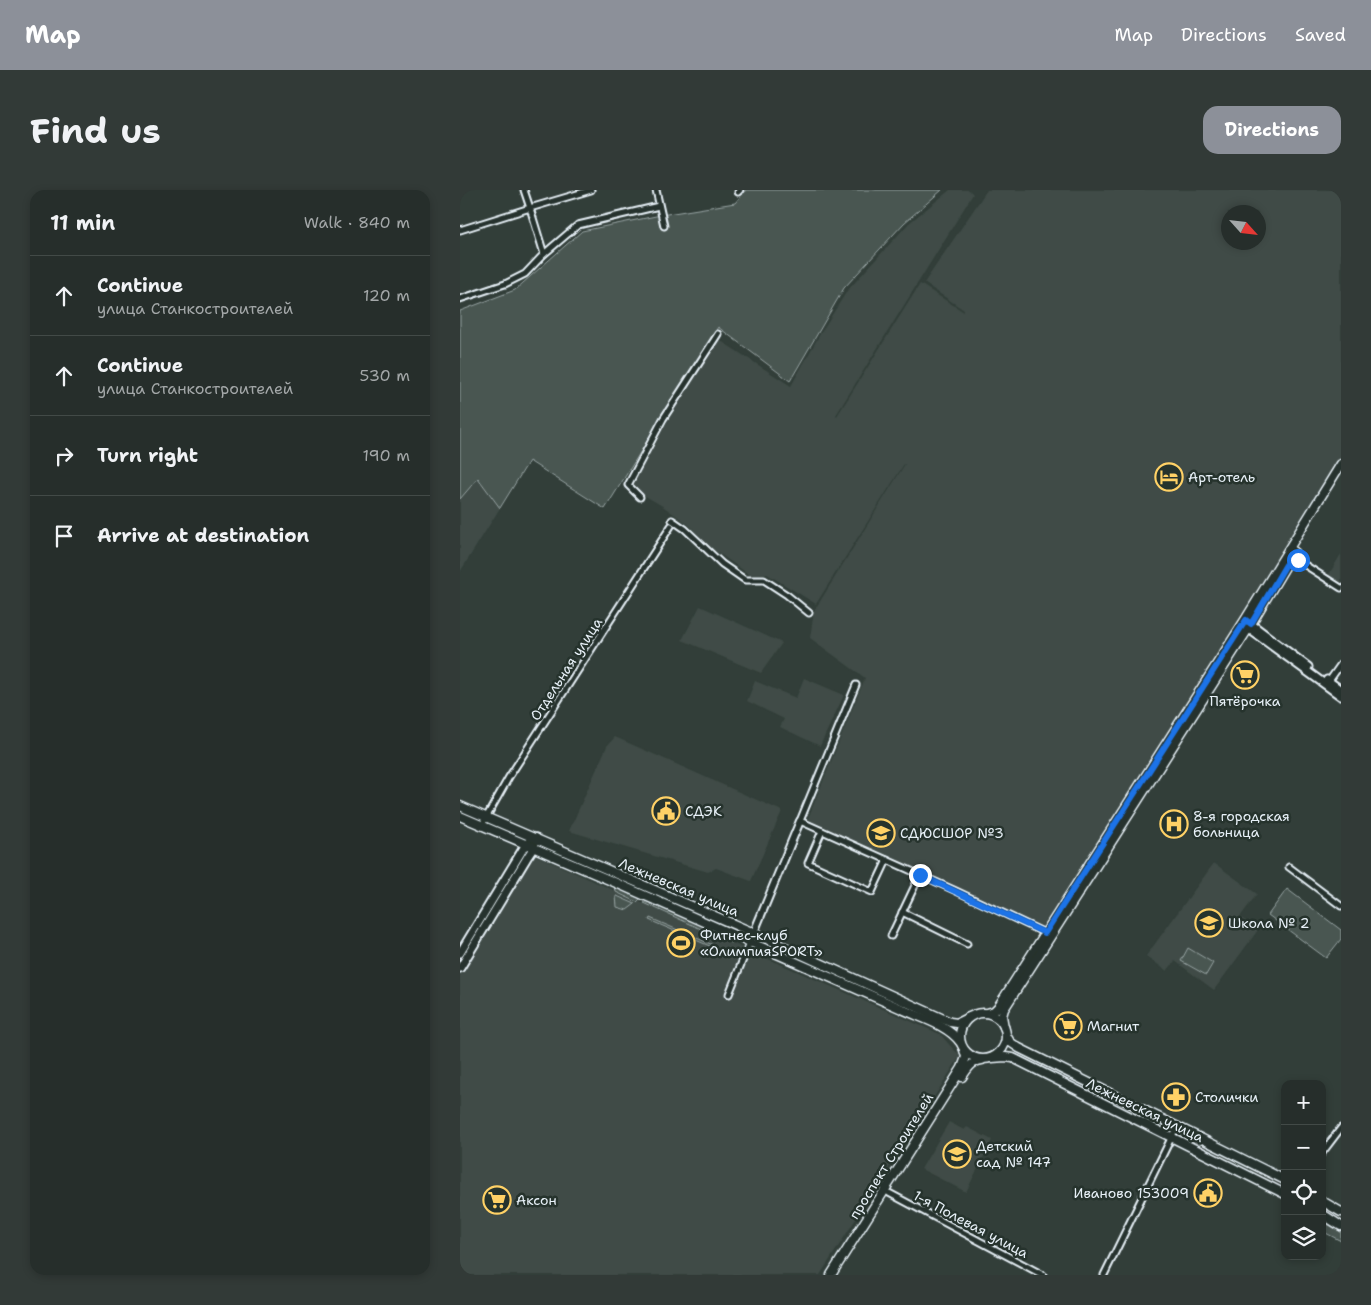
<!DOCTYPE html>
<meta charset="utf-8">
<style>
body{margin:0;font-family:"Shantell Sans",sans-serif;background:#323a37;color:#f1f3f6}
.controls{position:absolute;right:15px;bottom:15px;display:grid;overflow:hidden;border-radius:10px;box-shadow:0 2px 8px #0003}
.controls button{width:45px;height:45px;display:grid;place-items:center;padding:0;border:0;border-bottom:1px solid #424a47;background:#262e2b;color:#f1f3f6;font:25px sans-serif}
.compass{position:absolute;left:761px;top:15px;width:45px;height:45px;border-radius:50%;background:#262e2b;box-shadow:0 2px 8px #0003;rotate:117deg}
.stop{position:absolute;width:15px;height:15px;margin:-11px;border:4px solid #1a73e8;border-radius:50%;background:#fff}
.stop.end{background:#1a73e8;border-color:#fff;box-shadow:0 1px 5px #0008}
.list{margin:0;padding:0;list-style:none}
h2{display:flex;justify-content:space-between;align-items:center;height:65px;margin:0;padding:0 20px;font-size:21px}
h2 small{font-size:16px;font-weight:400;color:#a4a8a9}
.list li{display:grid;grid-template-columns:32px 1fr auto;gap:15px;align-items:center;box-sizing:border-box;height:80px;padding:0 20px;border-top:1px solid #424a47}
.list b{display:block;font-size:19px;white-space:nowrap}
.list p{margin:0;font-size:16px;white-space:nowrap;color:#a4a8a9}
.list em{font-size:16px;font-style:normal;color:#a4a8a9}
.icon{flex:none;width:28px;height:28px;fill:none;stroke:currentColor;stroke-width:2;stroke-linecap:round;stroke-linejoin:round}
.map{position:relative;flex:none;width:881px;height:1085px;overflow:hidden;border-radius:15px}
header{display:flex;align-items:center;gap:30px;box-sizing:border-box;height:70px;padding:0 25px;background:#8c9099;color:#fff}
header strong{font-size:24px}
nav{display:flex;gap:28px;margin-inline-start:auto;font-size:18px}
.intro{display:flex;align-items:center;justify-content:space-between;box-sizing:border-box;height:120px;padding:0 30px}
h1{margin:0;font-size:35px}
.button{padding:12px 22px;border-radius:15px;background:#8c9099;color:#fff;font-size:18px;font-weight:700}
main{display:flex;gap:30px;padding:0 30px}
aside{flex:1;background:#262e2b;border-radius:15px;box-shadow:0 2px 8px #0003}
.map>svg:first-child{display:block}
</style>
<header>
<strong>Map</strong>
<nav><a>Map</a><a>Directions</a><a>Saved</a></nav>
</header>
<div class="intro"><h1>Find us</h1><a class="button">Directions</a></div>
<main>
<aside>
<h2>11 min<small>Walk · 840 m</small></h2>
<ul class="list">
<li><svg class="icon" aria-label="ahead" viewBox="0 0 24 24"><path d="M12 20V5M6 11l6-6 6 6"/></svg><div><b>Continue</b><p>улица Станкостроителей</p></div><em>120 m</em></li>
<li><svg class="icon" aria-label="ahead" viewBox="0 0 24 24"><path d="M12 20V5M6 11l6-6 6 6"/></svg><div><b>Continue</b><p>улица Станкостроителей</p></div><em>530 m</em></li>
<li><svg class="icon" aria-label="right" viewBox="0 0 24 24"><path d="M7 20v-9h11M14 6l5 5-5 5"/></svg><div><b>Turn right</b></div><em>190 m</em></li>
<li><svg class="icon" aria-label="arrive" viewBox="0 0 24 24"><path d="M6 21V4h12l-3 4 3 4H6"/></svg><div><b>Arrive at destination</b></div></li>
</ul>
</aside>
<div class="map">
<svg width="881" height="1085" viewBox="0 0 881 1085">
<rect width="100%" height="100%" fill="#323e39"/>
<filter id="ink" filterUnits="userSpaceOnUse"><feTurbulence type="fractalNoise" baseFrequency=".02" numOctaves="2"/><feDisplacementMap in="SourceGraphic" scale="10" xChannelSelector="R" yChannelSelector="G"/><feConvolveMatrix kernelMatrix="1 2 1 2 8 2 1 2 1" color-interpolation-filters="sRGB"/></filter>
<g filter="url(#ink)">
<!-- built -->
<g fill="#3f4b46" fill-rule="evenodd">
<path d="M 490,0 L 509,0 L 513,4 L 376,225 L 377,226 L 460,94 L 504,122 L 504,120 L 464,93 L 527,0 L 881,0 L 881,268 L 583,741 L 346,633 L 405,488 L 350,448 L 354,421 L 445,274 L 444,274 L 356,414 L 307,384 L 294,388 L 247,355 L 229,335 L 204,317 L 187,307 L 181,303 L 172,291 L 183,271 L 258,149 L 331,196 L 360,144 L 387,101 L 449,33 ZM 768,22 L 798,22 L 798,52 L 768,52 Z"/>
<polygon points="18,288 40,318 0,382 0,309"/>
<polygon points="881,364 881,402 865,391"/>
<polygon points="240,416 322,453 301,483 222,450"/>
<polygon points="344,488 384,505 360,556 320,537 324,529 287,511 295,491 336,508"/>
<polygon points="155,547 322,621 291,691 256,678 248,682 109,641 147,556"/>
<polygon points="73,664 274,754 480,844 494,860 501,865 360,1085 2,1085 0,1084 0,779"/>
<polygon points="754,673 797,704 780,727 798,740 754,800 715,771 707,781 686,766"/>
<polygon points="489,932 504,940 507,937 532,950 506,1002 461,979"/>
</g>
<!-- green -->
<g fill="#495651" stroke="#98a4a4">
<polygon points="286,0 482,0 444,33 384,98 330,191 258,137 145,319 69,271 40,318 18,288 0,309 0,121 55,100 122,41 201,25 275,13"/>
<polygon points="155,697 156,697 181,708 177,712 156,702"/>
<polygon points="827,699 881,740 881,749 866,768 808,725"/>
<polygon points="156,706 157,706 175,714 167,720 157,717"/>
<polygon points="187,711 275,749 272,753 184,713"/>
<polygon points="190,728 253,755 252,757 189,730"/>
<polygon points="728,758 753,773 746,785 721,771"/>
<polygon points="862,1031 881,1042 881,1051 862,1041"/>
</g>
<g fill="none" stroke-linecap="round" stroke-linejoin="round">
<!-- minor casing -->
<g stroke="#e8f1f8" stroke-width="9">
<g id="minor">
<polyline points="64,0 70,18 84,64"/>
<polyline points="196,0 204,36"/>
<polyline points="278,2 280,0"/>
<polyline points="0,40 70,18 131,0"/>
<polyline points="0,109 45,94 65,84 84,64 118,35 199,16"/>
<polyline points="180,307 168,295 203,229 258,144"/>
<polyline points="212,330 225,339 262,374 285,390 304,390 327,405 349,423"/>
<polyline points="831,366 881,398"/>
<polyline points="869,491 881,474"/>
<polyline points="396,495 340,631 494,700 585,743"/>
<polyline points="22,635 49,587 211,336"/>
<polyline points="362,641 348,673 412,702 427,670"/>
<polyline points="829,677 881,716"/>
<polyline points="442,722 507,754"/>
<polyline points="431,746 460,685"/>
<polyline points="269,804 290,752"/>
<polyline points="862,963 881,938"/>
<polyline points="429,1003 583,1085"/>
<polyline points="644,1085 717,936"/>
</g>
</g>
<!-- tertiary casing -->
<g stroke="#e8f1f8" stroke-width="10">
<polyline id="tertiary" points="290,752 340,631"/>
</g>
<!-- secondary casing -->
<g stroke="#e8f1f8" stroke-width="11">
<g id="secondary">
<polyline points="787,431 848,477"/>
<polyline points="785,436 881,506"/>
<polyline points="867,490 881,500"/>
<polyline points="0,763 66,654 76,648"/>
<polyline points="0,778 68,666 74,657 76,648"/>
</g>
</g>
<!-- primary casing -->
<g stroke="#e8f1f8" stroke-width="11">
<g id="primary">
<polyline points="527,823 534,821 538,817 785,430 881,274"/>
<polyline points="544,837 542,826 544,819 788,439 834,362"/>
<path d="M 502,887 C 507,879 512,871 522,870"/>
<polyline points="371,1085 502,878 506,867 504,860"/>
</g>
</g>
<!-- trunk casing -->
<g stroke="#e8f1f8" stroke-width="11">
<g id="trunk">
<polyline points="0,616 294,743 490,832 497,833 509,827"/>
<path d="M 0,626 L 154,692 L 442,819 C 461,828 488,835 500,852"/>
<circle cx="523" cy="846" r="23"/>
<polyline points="546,845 550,852 559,858 825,990"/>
<polyline points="532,868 545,867 553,868 825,1004"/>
<polyline points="862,1011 881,1022"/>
<polyline points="862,1024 881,1036"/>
</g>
</g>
<!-- minor -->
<use href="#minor" stroke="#26332d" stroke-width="5"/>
<!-- tertiary -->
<use href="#tertiary" stroke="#26332d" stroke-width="6"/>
<!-- secondary -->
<use href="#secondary" stroke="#26332d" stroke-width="7"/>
<!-- primary -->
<use href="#primary" stroke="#26332d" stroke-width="8"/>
<!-- trunk -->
<use href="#trunk" stroke="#26332d" stroke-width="8"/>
</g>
</g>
<g fill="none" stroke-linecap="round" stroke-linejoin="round" filter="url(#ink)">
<!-- route -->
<polyline stroke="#1a73e8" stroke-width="6" points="460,685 585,743 786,430 791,434 831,366 838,370"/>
</g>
<!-- icons -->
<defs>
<g id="hotel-ring" transform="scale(1.4375)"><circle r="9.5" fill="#26332d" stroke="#ffd166" stroke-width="1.5"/><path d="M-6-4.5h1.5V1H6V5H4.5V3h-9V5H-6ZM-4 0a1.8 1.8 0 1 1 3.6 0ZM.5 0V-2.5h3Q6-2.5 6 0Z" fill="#ffd166"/></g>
<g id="supermarket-ring" transform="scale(1.4375)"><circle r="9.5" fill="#26332d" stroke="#ffd166" stroke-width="1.5"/><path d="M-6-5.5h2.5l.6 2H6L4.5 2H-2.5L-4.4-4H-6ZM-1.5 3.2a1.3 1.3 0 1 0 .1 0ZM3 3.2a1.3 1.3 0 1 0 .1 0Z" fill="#ffd166"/></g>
<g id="civic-ring" transform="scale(1.4375)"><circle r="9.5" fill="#26332d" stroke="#ffd166" stroke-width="1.5"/><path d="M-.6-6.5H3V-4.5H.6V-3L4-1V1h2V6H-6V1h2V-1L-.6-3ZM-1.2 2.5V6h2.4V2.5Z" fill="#ffd166"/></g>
<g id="hospital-ring" transform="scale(1.4375)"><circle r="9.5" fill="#26332d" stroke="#ffd166" stroke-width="1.5"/><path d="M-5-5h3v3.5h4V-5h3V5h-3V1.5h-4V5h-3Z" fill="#ffd166"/></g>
<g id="university-ring" transform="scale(1.4375)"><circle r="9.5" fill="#26332d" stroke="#ffd166" stroke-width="1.5"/><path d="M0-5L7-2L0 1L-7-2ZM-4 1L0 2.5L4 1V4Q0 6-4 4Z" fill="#ffd166"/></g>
<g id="school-ring" transform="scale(1.4375)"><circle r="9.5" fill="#26332d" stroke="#ffd166" stroke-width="1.5"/><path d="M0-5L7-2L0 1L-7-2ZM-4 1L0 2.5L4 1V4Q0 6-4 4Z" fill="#ffd166"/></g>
<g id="stadium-ring" transform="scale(1.4375)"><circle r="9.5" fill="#26332d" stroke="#ffd166" stroke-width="1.5"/><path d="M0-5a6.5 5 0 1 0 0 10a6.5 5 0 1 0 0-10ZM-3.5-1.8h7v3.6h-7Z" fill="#ffd166"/></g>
<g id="pharmacy-ring" transform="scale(1.4375)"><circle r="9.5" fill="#26332d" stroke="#ffd166" stroke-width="1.5"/><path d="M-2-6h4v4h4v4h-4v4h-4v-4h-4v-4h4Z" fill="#ffd166"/></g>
</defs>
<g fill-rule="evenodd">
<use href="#hotel-ring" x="709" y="287"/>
<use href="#supermarket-ring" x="785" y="485"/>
<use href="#civic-ring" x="206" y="621"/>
<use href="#hospital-ring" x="714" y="634"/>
<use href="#university-ring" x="421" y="643"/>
<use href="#school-ring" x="749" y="733"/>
<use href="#stadium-ring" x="221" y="753"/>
<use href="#supermarket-ring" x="608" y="836"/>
<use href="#pharmacy-ring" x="716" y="907"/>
<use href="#school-ring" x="497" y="964"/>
<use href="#civic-ring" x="748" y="1003"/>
<use href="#supermarket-ring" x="37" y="1010"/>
</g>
<g text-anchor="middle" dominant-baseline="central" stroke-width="5" stroke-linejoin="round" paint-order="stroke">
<!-- poi labels -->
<g font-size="14" fill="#e8f1f8" stroke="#26332d" text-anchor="start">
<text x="728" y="287">Арт-отель</text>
<text x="785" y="511" text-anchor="middle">Пятёрочка</text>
<text x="225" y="621">СДЭК</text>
<text x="733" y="626">8-я городская<tspan x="733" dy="16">больница</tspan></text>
<text x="440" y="643">СДЮСШОР №3</text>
<text x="768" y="733">Школа № 2</text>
<text x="240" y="745">Фитнес-клуб<tspan x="240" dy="16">«ОлимпияSPORT»</tspan></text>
<text x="627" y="836">Магнит</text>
<text x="735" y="907">Столички</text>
<text x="516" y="956">Детский<tspan x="516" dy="16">сад № 147</tspan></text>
<text x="729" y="1003" text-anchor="end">Иваново 153009</text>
<text x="56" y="1010">Аксон</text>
</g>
<!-- street labels -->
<g font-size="14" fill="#e8f1f8" stroke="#26332d">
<text transform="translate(106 479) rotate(-57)">Отдельная улица</text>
<text transform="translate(219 697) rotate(23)">Лежневская улица</text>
<text transform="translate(685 920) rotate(26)">Лежневская улица</text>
<text transform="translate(431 966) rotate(-58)">проспект Строителей</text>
<text transform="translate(511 1034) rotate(28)">1-я Полевая улица</text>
</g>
</g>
</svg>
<div class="controls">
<button>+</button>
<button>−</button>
<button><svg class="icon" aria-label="locate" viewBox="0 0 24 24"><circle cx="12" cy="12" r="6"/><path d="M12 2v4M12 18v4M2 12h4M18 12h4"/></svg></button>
<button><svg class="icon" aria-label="layers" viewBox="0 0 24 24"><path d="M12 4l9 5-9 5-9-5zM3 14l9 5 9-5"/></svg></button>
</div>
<svg class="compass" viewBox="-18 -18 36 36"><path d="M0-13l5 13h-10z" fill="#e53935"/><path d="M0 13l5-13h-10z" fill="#a4a8a9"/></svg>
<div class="stop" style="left:838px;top:370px"></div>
<div class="stop end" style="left:460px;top:685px"></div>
</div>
</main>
